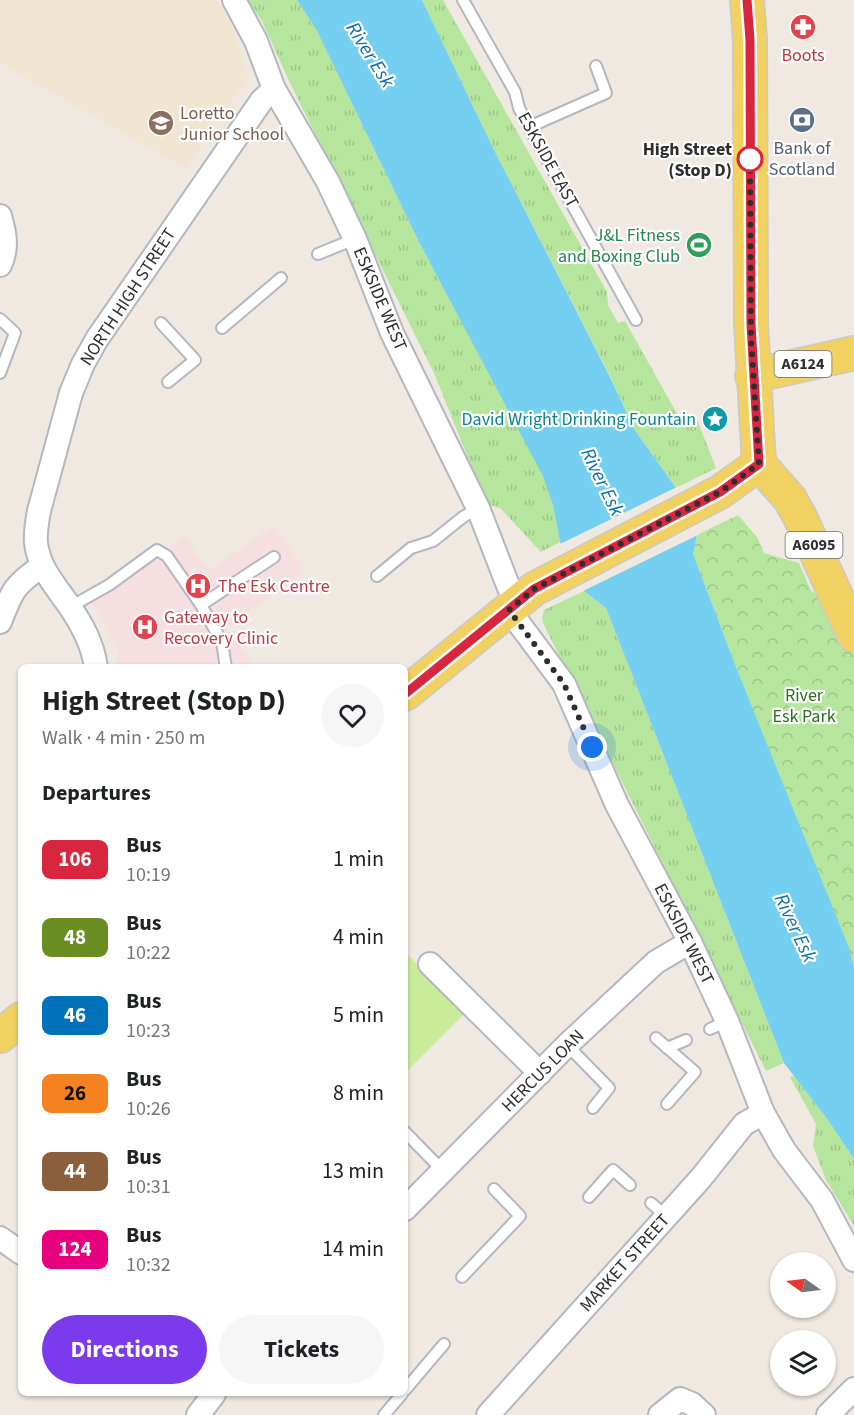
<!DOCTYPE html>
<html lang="en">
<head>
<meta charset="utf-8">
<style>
	:root { --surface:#fff; --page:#f6f6f6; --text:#202124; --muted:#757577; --accent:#7c3aed }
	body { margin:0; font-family:"Source Sans 3",sans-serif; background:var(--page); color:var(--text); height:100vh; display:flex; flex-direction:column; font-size:22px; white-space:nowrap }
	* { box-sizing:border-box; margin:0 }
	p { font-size:20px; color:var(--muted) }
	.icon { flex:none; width:33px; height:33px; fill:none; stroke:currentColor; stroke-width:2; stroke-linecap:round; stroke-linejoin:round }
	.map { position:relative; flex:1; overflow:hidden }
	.side { position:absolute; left:18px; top:664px; width:390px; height:732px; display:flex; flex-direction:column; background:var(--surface); border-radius:9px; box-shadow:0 2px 4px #0004 }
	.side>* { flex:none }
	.badge { padding:0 12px; border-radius:9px; font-size:21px; line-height:39px }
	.needle { width:39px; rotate:284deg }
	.buttons { position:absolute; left:770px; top:1252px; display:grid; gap:12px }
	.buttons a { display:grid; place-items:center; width:66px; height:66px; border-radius:50%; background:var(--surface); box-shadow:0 2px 4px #0004; font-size:30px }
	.you { position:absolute; width:30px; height:30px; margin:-15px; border:4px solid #fff; border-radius:50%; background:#1a73e8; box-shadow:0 0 0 9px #1a73e833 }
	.map>.badge { position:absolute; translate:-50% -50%; box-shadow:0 0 0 3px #fff }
	h2 { padding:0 24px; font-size:22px; line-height:54px }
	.round { display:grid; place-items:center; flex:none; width:63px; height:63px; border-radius:32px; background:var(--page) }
	.summary { display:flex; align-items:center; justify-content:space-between; height:102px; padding:0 24px }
	h1 { font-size:28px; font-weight:700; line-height:45px }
	.primary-button { display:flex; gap:12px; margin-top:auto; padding:12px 24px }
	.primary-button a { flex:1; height:69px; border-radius:36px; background:var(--accent); color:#fff; font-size:24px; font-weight:700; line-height:69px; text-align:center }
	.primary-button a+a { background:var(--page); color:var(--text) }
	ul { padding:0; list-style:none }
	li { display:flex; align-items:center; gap:18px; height:78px; padding:0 24px }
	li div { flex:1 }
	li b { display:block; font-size:22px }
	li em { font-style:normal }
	li .badge { min-width:66px; font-weight:700; text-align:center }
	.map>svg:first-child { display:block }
	.education { fill:#f0e6d1 }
	.medical { fill:#f5dfe0 }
	.grass { fill:url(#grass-tufts) }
	.forest { fill:url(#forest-crowns) }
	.pitch { fill:#c9ec9a }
	.water { fill:#75cff0 }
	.pier { fill:#efe9e1 }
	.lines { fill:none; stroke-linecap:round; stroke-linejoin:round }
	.service-casing { stroke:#b4b7c1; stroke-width:14 }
	.minor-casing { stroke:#b4b7c1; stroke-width:26 }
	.primary-casing { stroke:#c9c9c9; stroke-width:36 }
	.service { stroke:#fff; stroke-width:10 }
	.minor { stroke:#fff; stroke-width:22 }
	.primary { stroke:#f2d163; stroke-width:33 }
	.line-casing { stroke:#fff; stroke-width:14 }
	.line { stroke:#d7263d; stroke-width:9 }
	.walk { stroke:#2e2e2e; stroke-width:6; stroke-dasharray:0 10.8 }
	.stop-dot { fill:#fff; stroke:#d7263d; stroke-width:3 }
	.labels { text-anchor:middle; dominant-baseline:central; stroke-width:4.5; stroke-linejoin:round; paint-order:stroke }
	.shield { fill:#fff; stroke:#6d6d6d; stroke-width:1.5 }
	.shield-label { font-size:16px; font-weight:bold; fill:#2e2e2e }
	.health-label { font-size:18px; fill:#be3a42; stroke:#fff; text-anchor:start }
	.education-label { font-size:18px; fill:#785e54; stroke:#fff; text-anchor:start }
	.service-label { font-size:18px; fill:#4e5e75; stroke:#fff }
	.stop-label { font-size:18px; font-weight:bold; fill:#2e2e2e; stroke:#fff; text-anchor:end }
	.street-label { font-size:18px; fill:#2e2e2e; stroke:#fff }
	.leisure-label { font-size:18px; fill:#27864d; stroke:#fff; text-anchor:end }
	.culture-label { font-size:18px; fill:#0d838f; stroke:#fff; text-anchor:end }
	.park-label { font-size:18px; fill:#2c6e1b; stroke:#fff }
	.water-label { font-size:20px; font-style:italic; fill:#0d6fa3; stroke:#fff }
</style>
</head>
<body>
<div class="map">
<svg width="854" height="1415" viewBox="0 0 854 1415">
	<defs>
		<pattern id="grass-tufts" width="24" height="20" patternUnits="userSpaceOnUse" patternTransform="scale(1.5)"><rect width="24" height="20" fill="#b6e59e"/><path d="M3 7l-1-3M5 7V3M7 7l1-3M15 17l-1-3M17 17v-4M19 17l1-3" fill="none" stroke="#9dc588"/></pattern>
		<pattern id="forest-crowns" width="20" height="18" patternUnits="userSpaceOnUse" patternTransform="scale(1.5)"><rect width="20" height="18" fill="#b6e59e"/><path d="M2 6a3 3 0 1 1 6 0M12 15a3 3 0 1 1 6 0" fill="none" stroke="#9dc588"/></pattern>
	</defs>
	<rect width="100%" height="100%" fill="#efe9e1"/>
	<path class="education" d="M0,0H216L228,15L235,31L248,78L185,168L0,63Z"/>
	<path class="medical" d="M275,525L304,572L226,627L255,667H116L118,648L90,600L185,537L208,571Z"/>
	<g class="grass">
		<path d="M247,0H297L316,29L419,242L544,476L553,505L560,542L541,552L500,508L487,505L434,373L290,83L262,21Z"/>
		<path d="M422,0H443L607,292L608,305L618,323L625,321L680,419L696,417L716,468L676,488L634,429L611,378L493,148Z"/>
		<path d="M584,591L606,608L784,1063L766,1071L543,623L542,617L544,610Z"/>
		<path d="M794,1076L828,1120L854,1159V1226L826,1180L813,1146L816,1124L790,1077Z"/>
	</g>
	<path class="forest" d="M738,515L757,537L764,553L799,563L811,591L825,598L854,594V968L848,948L736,667L693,554L697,535Z"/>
	<path class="pitch" d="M405,952L465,1013L405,1073Z"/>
	<path class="water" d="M297,0H422L493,148L611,379L634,429L676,488L697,535L693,554L736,667L849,948L854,968V1159L828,1120L784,1063L606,608L584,591L560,542L553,505L543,476L419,242L316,29Z"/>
	<path class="pier" d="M679,486L700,534L581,592L558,545Z"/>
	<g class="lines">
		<g class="service-casing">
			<g id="service">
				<path d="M463,0L515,92L519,108L529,127L636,320"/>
				<path d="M529,127L606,93L596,66"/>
				<path d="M318,254L355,239"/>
				<path d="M0,319L15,333L0,373"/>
				<path d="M161,323L195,360L168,382"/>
				<path d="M222,328L281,278"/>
				<path d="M377,576L411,548L433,541L463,517L478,508"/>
				<path d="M201,605L222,642L226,668"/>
				<path d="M70,607L109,585L157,550L167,556L201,605L274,557"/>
				<path d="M710,1029L727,1021"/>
				<path d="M656,1038L695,1072L667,1104"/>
				<path d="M567,1045L609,1088L593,1108"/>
				<path d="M667,1048L686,1040"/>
				<path d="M405,1132L443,1171"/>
				<path d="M589,1197L613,1170L630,1185"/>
				<path d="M651,1203L666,1216"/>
				<path d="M462,1277L520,1216L494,1189"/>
				<path d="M405,1390L444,1344"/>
				<path d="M384,1415L402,1394"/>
			</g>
		</g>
		<g class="minor-casing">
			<g id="minor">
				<path d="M234,0L256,41L274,89L328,182L355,239L392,333L478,508L509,588L519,601"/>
				<path d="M0,216C5,233 8,249 0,265"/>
				<path d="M509,610L564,684L617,805L690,942L727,1021L763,1113L784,1150L822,1200L854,1260"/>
				<path d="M0,622C12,591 14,585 42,566"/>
				<path d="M96,668C93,644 82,624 68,604C55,585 39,568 36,543C35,532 37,522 39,511L71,393L83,364L97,339L262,100L274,89"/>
				<path d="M430,964L540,1073"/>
				<path d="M405,1209L567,1045L656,962L690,942"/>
				<path d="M0,1238L21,1253"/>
				<path d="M198,1415L214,1394"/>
				<path d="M488,1415L701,1178L744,1124L763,1113"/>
				<path d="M660,1415L680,1399L692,1404L704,1415"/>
				<path d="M828,1415L854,1389"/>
			</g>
		</g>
		<g class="primary-casing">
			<g id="primary">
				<path d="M747,0L750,40L751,324L759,464"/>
				<path d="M752,376L854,353"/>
				<path d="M759,464L790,499L800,517L854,635"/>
				<path d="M405,694L534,589L720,492L759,464"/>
				<path d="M0,1036L21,1019"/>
			</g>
		</g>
		<use href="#service" class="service"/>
		<use href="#minor" class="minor"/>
		<use href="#primary" class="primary"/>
	</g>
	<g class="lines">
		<g class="line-casing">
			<path id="line" d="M405,694L534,589L720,492L759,464L751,324L750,40L747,0"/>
		</g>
		<use href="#line" class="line"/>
		<path class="walk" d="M592,747L564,684L509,610L534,589L720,492L759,464L751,338L750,159"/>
	</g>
	<defs>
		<g id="pharmacy-disc" transform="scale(1.35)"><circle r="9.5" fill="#e0444e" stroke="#fff"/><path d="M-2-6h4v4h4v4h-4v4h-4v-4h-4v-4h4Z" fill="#fff"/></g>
		<g id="bank-disc" transform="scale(1.35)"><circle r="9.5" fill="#5c6f8a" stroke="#fff"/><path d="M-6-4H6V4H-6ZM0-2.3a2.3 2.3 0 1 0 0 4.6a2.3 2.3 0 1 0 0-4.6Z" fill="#fff"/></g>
		<g id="school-disc" transform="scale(1.35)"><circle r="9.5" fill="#8d6e63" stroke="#fff"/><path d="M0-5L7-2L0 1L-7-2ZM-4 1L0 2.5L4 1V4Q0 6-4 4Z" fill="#fff"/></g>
		<g id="stadium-disc" transform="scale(1.35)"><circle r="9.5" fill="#2e9e5b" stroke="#fff"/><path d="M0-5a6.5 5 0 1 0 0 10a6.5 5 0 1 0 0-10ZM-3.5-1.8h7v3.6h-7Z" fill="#fff"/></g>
		<g id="sight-disc" transform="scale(1.35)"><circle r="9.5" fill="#0f9aa8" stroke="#fff"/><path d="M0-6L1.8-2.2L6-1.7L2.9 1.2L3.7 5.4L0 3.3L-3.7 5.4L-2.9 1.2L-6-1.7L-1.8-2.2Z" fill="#fff"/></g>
		<g id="hospital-disc" transform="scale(1.35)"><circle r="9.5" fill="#e0444e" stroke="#fff"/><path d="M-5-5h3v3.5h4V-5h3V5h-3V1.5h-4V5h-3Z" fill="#fff"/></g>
	</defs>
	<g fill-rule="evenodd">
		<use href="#pharmacy-disc" x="803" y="27"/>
		<use href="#bank-disc" x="802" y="120"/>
		<use href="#school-disc" x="161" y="123"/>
		<use href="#stadium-disc" x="699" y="245"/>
		<use href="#sight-disc" x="715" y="419"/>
		<use href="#hospital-disc" x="198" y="586"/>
		<use href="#hospital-disc" x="145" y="627"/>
	</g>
	<circle class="stop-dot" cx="750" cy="159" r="12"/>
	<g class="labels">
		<g class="shield">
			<rect x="774.5" y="351" width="57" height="26" rx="4.5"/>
			<rect x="785.5" y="532" width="57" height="26" rx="4.5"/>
		</g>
		<g class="shield-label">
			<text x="803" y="364">A6124</text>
			<text x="814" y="545">A6095</text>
		</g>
		<g class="health-label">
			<text x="803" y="55" text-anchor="middle">Boots</text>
			<text x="218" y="586">The Esk Centre</text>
			<text x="164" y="617">Gateway to<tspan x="164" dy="21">Recovery Clinic</tspan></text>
		</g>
		<g class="education-label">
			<text x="180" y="113">Loretto<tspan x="180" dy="21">Junior School</tspan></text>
		</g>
		<g class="service-label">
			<text x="802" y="148">Bank of<tspan x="802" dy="21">Scotland</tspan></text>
		</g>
		<g class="stop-label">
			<text x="732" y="149">High Street<tspan x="732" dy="21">(Stop D)</tspan></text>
		</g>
		<g class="street-label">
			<text transform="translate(548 160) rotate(61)">ESKSIDE EAST</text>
			<text transform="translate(128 297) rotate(-57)">NORTH HIGH STREET</text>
			<text transform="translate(380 299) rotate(67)">ESKSIDE WEST</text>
			<text transform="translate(684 934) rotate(63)">ESKSIDE WEST</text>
			<text transform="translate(543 1071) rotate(-45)">HERCUS LOAN</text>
			<text transform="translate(625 1263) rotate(-48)">MARKET STREET</text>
		</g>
		<g class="leisure-label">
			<text x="680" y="235">J&amp;L Fitness<tspan x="680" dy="21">and Boxing Club</tspan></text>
		</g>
		<g class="culture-label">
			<text x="696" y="419">David Wright Drinking Fountain</text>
		</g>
		<g class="park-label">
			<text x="804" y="695">River<tspan x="804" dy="21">Esk Park</tspan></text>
		</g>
		<g class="water-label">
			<text transform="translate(370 55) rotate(58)">River Esk</text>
			<text transform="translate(602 482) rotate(64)">River Esk</text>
			<text transform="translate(795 928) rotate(65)">River Esk</text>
		</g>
	</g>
</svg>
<div class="buttons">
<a><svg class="needle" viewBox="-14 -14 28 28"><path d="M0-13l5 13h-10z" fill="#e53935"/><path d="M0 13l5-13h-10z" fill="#757577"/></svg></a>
<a><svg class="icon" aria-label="layers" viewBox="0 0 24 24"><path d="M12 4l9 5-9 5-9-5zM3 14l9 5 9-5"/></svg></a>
</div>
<div class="you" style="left:592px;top:747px"></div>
<section class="side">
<div class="summary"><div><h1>High Street (Stop D)</h1><p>Walk · 4 min · 250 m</p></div><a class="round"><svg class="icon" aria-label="heart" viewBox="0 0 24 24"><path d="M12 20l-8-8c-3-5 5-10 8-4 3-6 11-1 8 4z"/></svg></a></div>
<h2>Departures</h2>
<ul>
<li><span class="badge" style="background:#d7263d;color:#fff">106</span><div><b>Bus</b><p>10:19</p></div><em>1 min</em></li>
<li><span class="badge" style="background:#6b8e23;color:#fff">48</span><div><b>Bus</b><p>10:22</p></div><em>4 min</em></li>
<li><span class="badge" style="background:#0072bc;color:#fff">46</span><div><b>Bus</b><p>10:23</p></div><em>5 min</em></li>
<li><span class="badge" style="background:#f58220;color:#111">26</span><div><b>Bus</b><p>10:26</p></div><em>8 min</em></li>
<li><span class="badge" style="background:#8b5e3c;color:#fff">44</span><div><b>Bus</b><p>10:31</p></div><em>13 min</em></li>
<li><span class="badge" style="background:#e6007e;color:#fff">124</span><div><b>Bus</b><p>10:32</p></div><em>14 min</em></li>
</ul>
<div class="primary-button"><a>Directions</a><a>Tickets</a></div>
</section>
</div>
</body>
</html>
